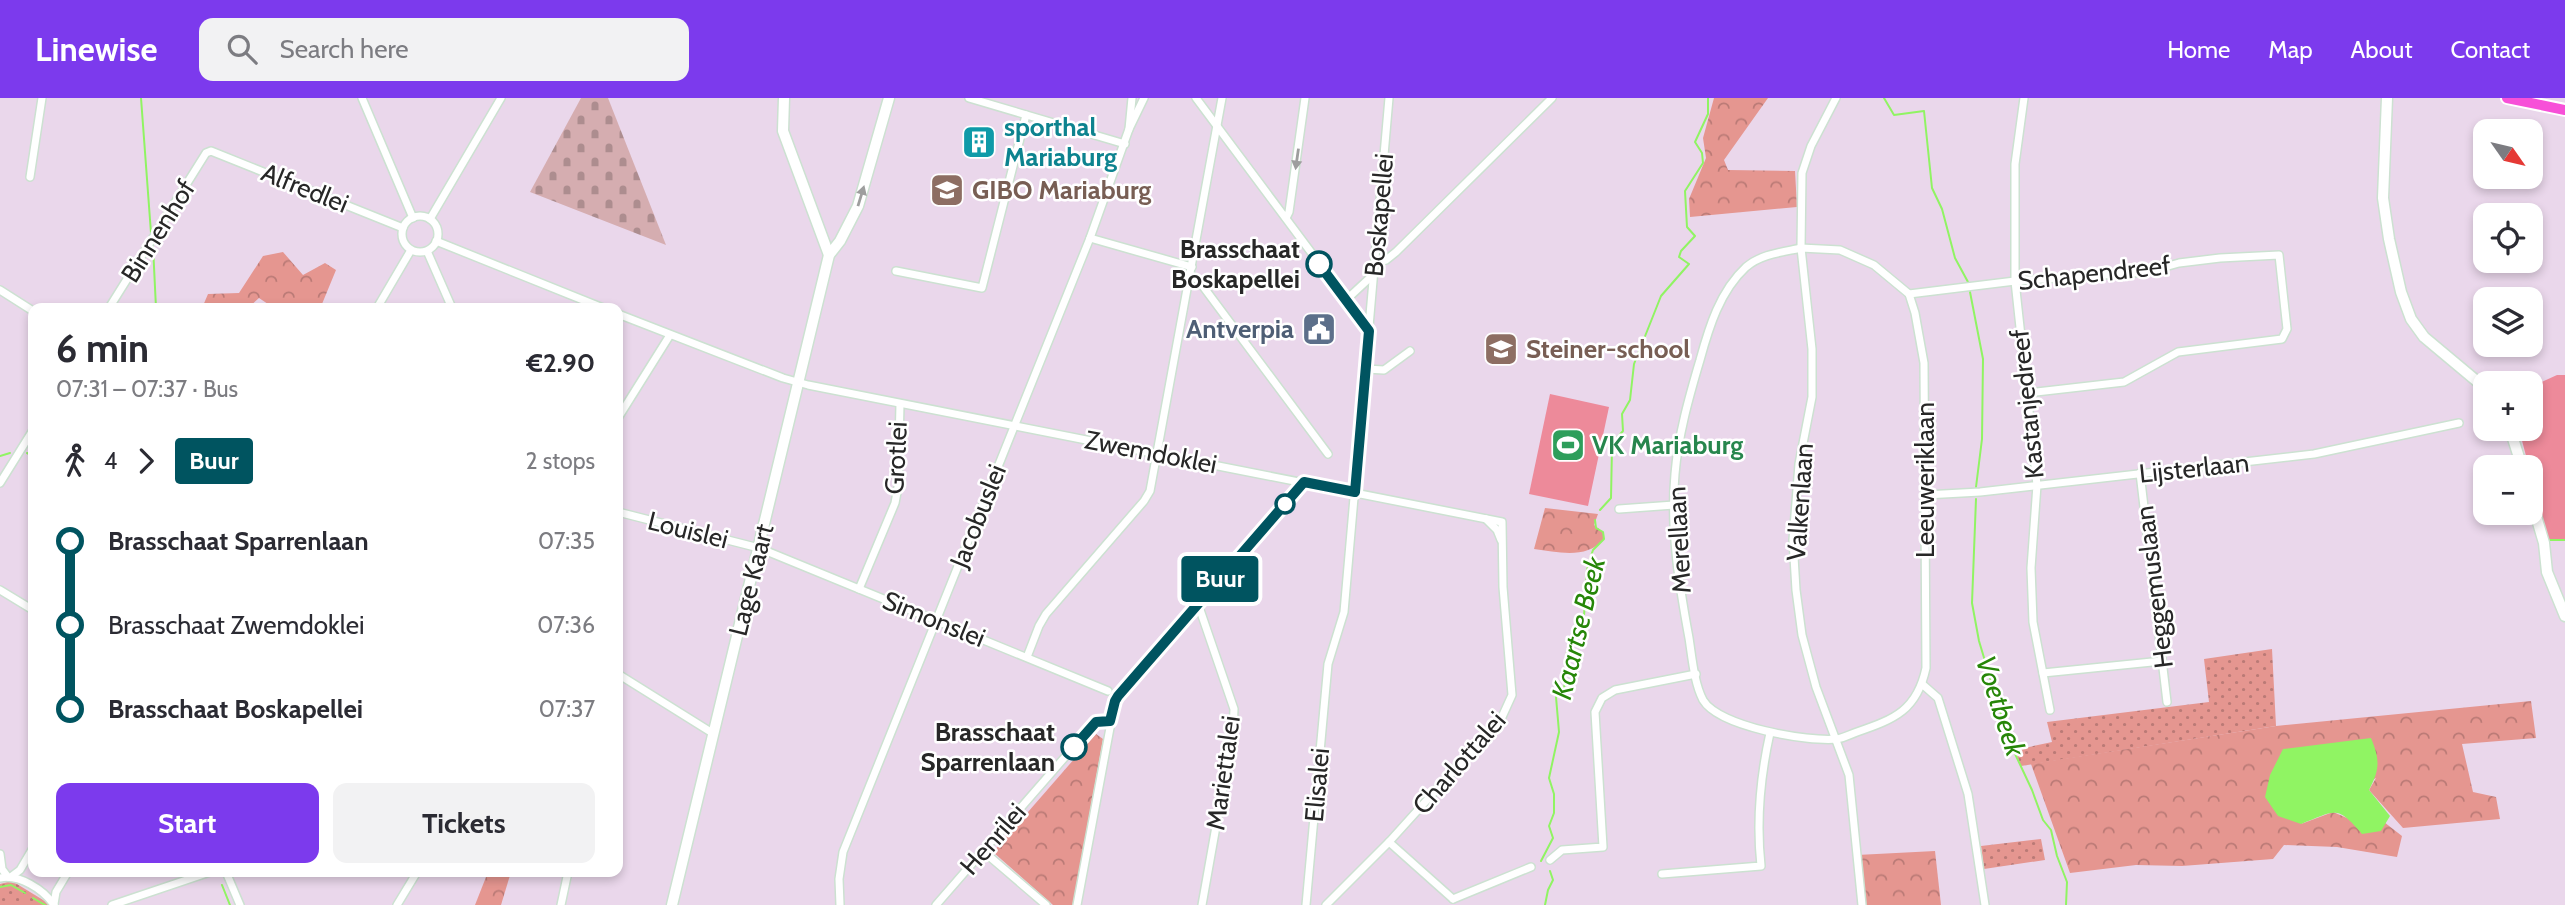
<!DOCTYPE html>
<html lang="en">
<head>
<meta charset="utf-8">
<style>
	:root { --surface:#fff; --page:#f2f2f3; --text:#2b2b33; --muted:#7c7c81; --accent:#7c3aed }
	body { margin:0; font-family:Cabin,sans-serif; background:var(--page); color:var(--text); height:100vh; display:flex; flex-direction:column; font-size:26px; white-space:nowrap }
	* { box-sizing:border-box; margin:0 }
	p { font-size:23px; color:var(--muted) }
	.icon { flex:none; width:38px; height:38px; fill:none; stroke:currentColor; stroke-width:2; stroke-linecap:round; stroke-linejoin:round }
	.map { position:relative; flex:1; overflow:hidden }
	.details { position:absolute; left:28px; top:205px; width:595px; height:574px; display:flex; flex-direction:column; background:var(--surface); border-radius:14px; box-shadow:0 4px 10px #0003 }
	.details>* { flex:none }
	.badge { padding:0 14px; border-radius:5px; font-size:24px; line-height:46px }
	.needle { width:46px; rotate:124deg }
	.tools { position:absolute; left:2473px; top:21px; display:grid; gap:14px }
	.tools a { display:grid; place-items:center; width:70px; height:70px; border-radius:14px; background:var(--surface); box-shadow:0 4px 10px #0003; font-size:35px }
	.map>.badge { position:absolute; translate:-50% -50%; box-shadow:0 0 0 4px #fff }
	.legs { display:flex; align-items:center; gap:10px; height:77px; padding:0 28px; font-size:23px }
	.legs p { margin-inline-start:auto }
	.overview { display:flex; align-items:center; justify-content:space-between; height:119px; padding:0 28px }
	h1 { font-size:38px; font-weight:700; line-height:52px }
	.primary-button { display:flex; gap:14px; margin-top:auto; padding:14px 28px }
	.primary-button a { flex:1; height:80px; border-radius:14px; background:var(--accent); color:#fff; font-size:28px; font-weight:700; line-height:80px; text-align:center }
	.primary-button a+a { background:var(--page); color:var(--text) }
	ul { padding:0 28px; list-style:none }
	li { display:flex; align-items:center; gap:24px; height:84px; font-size:26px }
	li i { display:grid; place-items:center; width:10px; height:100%; margin:0 9px; background:currentColor }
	li i::after { content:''; width:18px; height:18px; margin:-9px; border:5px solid; border-radius:50%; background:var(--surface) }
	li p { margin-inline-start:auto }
	li:first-child i { background:linear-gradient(#0000 50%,currentColor 0) }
	li:last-child i { background:linear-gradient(currentColor 50%,#0000 0) }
	header { display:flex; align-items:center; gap:42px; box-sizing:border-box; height:98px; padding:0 35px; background:var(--accent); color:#fff }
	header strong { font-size:33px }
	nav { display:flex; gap:38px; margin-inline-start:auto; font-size:24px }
	.search { width:490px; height:63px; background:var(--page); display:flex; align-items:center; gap:18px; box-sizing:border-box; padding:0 24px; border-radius:14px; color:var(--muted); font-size:26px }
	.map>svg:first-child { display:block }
	.grass { fill:url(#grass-dots) }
	.forest { fill:url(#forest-crowns) }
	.cemetery { fill:url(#cemetery-stones) }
	.pitch { fill:#ed8a9a }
	.water { fill:#90f463 }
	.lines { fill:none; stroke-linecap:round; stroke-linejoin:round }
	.stream { stroke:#90f463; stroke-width:2 }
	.street-casing { stroke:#cce1d1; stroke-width:10 }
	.secondary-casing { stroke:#cce1d1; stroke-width:13 }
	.primary-casing { stroke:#fff; stroke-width:14 }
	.street { stroke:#fff; stroke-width:7 }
	.secondary { stroke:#fff; stroke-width:10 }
	.primary { stroke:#f750d8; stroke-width:10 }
	.oneway { fill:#9e9e9e }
	.line-1-casing { stroke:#fff; stroke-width:16 }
	.line-1 { stroke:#005460; stroke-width:10 }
	.stop-1-dot { fill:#fff; stroke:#005460; stroke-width:3.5 }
	.labels { text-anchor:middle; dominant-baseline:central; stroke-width:5; stroke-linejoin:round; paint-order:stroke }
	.culture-label { font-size:26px; font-weight:bold; fill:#0d838f; stroke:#fff; text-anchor:start }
	.street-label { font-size:26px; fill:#272727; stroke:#fff }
	.education-label { font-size:26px; font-weight:bold; fill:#785e54; stroke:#fff; text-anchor:start }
	.stop-label { font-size:26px; font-weight:bold; fill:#272727; stroke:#fff; text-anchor:end }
	.service-label { font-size:26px; font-weight:bold; fill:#4e5e75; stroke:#fff; text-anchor:end }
	.leisure-label { font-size:26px; font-weight:bold; fill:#27864d; stroke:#fff; text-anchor:start }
	.water-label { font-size:28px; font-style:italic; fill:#268608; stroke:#fff }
</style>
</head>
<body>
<header>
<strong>Linewise</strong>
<div class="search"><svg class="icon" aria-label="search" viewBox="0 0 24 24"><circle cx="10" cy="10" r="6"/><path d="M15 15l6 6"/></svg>Search here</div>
<nav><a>Home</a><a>Map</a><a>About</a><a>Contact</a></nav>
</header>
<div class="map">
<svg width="2565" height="807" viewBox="0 0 2565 807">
	<defs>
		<pattern id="grass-dots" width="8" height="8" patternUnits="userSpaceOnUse" patternTransform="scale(1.75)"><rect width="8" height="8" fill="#e59690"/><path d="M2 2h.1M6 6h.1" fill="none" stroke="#ba7a76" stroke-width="1.8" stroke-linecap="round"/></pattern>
		<pattern id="forest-crowns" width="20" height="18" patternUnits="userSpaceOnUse" patternTransform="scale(1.75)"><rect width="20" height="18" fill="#e59690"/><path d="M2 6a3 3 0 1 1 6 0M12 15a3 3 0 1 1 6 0" fill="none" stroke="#ba7a76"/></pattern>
		<pattern id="cemetery-stones" width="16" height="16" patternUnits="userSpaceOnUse" patternTransform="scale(1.75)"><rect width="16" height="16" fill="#d5adb0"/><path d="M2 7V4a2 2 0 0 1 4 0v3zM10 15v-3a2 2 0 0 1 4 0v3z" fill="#ad8d8f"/></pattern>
	</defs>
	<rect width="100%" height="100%" fill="#ead7eb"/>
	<g class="grass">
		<path d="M2272,551L2276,628L2021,668L2015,652L2052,644L2047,624L2209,604L2204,561Z"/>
		<path d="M2041,741L2045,762L1984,771L1981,748Z"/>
		<path d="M12,783L48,805L50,807H0V786Z"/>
	</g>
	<g class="forest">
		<path d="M1714,0H1768L1724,62L1728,72L1795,73L1797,109L1690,119L1689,101L1706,60L1703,40Z"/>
		<path d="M283,154L303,177L325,165L336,172L322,206L299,210H274L259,200L248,210H202L208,196L239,195L263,158Z"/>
		<path d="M1545,410L1598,416L1594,427L1603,434L1604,441C1586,462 1558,454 1534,451Z"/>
		<path d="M2531,603L2536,640L2462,646L2473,694L2496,699L2500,721L2403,730L2369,692L2376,680L2301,726L2333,714L2361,726L2384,724L2402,738L2397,759L2337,749L2284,747L2273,761L2182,768L2136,767L2070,775L2031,666L2276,628Z"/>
		<path d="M1096,636L1103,641L1073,807H1053L993,754Z"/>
		<path d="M1935,753L1941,807H1865L1857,757Z"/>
		<path d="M488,774H511L501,807H475Z"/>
	</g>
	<path class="cemetery" d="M581,0H608L666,147L530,94Z"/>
	<g class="pitch">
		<path d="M2557,277H2565V442H2548L2519,331H2530L2531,289Z"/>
		<path d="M1550,296L1609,309L1588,408L1529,396Z"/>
	</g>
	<path class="water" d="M2371,640C2380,662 2380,671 2369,692L2390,718L2381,733L2362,736C2336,706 2336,713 2301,726L2278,718L2265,699L2270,677L2283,651Z"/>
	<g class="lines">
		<g class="stream">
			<path d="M141,0L151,135"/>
			<path d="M1884,0L1894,17L1924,13L1932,90L1942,111L1955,160L1968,184"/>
			<path d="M153,148L156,210"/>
			<path d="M1970,194L1983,261L1982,341L1976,389"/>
			<path d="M27,355L33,358"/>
			<path d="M0,358L10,355"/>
			<path d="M1976,401L1972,505L1979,543L2009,643L2032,692L2043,722L2051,732L2057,758L2067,784L2066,807"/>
			<path d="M1600,412L1611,400L1612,349L1615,342L1623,333L1622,316L1630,302L1634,266L1661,198L1689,166L1679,159L1681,153L1695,138L1687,129L1685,93L1703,65L1702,55L1695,44L1708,16V0"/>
			<path d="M2548,442H2565"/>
			<path d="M1541,763L1553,740L1549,728L1554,715V696L1549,680L1559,634L1556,599L1564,592L1567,553L1584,518L1587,472L1591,458L1593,452L1604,441L1603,434L1596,430L1595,422"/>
			<path d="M222,787L230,807"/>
			<path d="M0,789L11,787L25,795"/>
			<path d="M33,800L45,807"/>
			<path d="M1545,807L1548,792L1553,782L1550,773"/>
		</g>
		<g class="street-casing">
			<g id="street">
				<path d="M362,0L413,120"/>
				<path d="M969,0L1125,46"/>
				<path d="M1196,0L1369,232"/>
				<path d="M1836,0L1811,48L1802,75L1801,150L1812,251V299L1799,366L1793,442L1796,492L1802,537L1816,589L1849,677L1862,807"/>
				<path d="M2024,0L2015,66V183L2037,387L2031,470L2033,524L2050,612"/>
				<path d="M1129,31L1132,0"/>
				<path d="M30,79L42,0"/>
				<circle cx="420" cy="136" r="18"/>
				<path d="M1286,120L1289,114L1305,0"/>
				<path d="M430,121L501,0"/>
				<path d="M1090,140L1192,169"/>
				<path d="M436,143L603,210"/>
				<path d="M1801,150L1840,152L1874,167L1909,196L1915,215L1924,265L1926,570C1917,612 1895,621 1857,634C1851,636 1844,640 1837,641C1808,644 1719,629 1703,602C1694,585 1692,559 1689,540C1679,486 1670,431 1675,376C1678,338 1689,299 1700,262C1709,229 1720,193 1746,169C1761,156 1783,154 1801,150Z"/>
				<path d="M427,153L452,210"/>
				<path d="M1375,165L1386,162L1396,154L1552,0"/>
				<path d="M896,173L982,190L1026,17"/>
				<path d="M1191,177L1199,183L1328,356"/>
				<path d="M0,192L33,213"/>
				<path d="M1909,196L2015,183L2147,174L2179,165L2220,160L2279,157L2287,231L2282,241L2178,254L2124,284L2027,295"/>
				<path d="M1346,202L1374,176"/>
				<path d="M109,210L206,55L211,53L403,130"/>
				<path d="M377,210L411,152"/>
				<path d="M618,216L783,280L808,287L1502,424L1503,489L1512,597L1502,619L1389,744L1326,807"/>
				<path d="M1366,271L1384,272L1410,253"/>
				<path d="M618,320L670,237"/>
				<path d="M2140,375L2167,604"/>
				<path d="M0,385L33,332"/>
				<path d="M1925,397L1980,394L2314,356L2459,325"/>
				<path d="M1619,411L1674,407"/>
				<path d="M618,414L759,450L1108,593"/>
				<path d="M1486,421L1497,432L1501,442"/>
				<path d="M859,491L895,405L898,389L900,306"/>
				<path d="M0,492L33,512"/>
				<path d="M1198,506L1234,611L1233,633L1202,807"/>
				<path d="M1027,559L1039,528L1046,516L1144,403L1150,393L1222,0"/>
				<path d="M2043,575L2162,563"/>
				<path d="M618,576L714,636"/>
				<path d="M1922,586L1938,600L1968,696L1985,807"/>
				<path d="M1389,744L1453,801"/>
				<path d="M983,753L1046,807"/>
				<path d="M0,756L2,771L8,779"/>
				<path d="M1550,762L1562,752L1603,749L1595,614L1602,600L1615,592L1696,576"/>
				<path d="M226,774L240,807"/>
				<path d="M1662,776L1761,768C1756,722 1760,680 1770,635"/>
				<path d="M12,778L20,772L33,750"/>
				<path d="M0,780C19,776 43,791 54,807"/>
				<path d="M1453,801L1531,769"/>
				<path d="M54,806L56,794L68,774"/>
				<path d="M112,807L210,774"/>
				<path d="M397,807L417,774"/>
				<path d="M561,807L568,774"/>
				<path d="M840,807L839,781L843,754L1090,140L1129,31L1144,0"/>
				<path d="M936,807L1092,628L1099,623H1110"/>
				<path d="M1077,807L1115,603L1304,384"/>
				<path d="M1306,807L1328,566L1344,514L1389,0"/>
			</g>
		</g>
		<g class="secondary-casing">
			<g id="secondary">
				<path d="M784,0L783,33L829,157"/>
				<path d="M2387,0L2383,100L2389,141L2401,194L2411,221L2424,239L2485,290"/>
				<path d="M2510,331L2522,369"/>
				<path d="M2530,398L2544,445L2547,474L2565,518"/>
				<path d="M672,807L829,157L840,143L858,108L889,0"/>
			</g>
		</g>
		<g class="primary-casing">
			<path id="primary" d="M2507,0L2565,12"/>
		</g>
		<use href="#street" class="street"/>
		<use href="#secondary" class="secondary"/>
		<use href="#primary" class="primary"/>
	</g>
	<defs><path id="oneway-solid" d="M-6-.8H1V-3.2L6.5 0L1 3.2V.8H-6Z" transform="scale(1.75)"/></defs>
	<g class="oneway">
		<use href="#oneway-solid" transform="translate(1297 61) rotate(98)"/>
		<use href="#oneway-solid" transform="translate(861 98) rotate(-73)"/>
	</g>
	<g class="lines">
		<g class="line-1-casing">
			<path id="line-1" d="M1074,649L1096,624L1110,623L1115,603L1118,598L1304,384L1355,394L1369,233L1319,166"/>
		</g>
		<use href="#line-1" class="line-1"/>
	</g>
	<defs>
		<g id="building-square" transform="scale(1.75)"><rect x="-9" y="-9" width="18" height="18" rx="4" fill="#0f9aa8" stroke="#fff"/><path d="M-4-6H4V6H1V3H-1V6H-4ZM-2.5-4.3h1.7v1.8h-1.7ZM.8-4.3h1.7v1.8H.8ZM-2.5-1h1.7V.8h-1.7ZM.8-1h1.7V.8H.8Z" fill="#fff"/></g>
		<g id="school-square" transform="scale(1.75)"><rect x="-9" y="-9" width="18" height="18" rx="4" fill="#8d6e63" stroke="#fff"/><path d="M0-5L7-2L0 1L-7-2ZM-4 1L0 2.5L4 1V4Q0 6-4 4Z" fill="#fff"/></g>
		<g id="civic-square" transform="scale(1.75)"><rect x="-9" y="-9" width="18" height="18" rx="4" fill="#5c6f8a" stroke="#fff"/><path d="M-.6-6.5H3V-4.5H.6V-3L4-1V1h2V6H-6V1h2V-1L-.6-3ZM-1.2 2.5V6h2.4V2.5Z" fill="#fff"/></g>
		<g id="stadium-square" transform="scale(1.75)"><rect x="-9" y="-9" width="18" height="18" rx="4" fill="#2e9e5b" stroke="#fff"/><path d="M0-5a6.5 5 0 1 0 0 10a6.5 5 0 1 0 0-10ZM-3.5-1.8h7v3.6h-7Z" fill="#fff"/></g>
	</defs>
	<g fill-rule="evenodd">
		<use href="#building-square" x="979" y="44"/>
		<use href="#school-square" x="947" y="92"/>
		<use href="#civic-square" x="1319" y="231"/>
		<use href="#school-square" x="1501" y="251"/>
		<use href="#stadium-square" x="1568" y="347"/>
	</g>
	<g class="stop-1-dot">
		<circle cx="1319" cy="166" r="12"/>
		<circle cx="1285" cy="406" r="9"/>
		<circle cx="1074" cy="649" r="12"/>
	</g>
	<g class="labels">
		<g class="culture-label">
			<text x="1004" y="29">sporthal<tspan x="1004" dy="30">Mariaburg</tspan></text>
		</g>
		<g class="street-label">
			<text transform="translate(305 90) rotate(22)">Alfredlei</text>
			<text transform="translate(1379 117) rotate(-85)">Boskapellei</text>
			<text transform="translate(158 133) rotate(-58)">Binnenhof</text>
			<text transform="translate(2094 175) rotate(-6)">Schapendreef</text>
			<text transform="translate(2027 306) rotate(-96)">Kastanjedreef</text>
			<text transform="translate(1151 354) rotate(11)">Zwemdoklei</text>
			<text transform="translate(896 360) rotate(-87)">Grotlei</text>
			<text transform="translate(2194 370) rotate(-6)">Lijsterlaan</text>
			<text transform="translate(1925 382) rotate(-90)">Leeuweriklaan</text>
			<text transform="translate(1800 404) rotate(-86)">Valkenlaan</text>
			<text transform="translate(978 418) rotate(-68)">Jacobuslei</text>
			<text transform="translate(688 432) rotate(14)">Louislei</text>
			<text transform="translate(1679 442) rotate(-93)">Merellaan</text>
			<text transform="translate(751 482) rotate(-76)">Lage Kaart</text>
			<text transform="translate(2154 489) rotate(-97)">Heggemuslaan</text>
			<text transform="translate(934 521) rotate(22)">Simonslei</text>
			<text transform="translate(1459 665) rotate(-49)">Charlottalei</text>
			<text transform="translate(1223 675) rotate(-82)">Mariettalei</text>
			<text transform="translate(1317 687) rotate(-85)">Elisalei</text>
			<text transform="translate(993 741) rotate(-49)">Henrilei</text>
		</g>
		<g class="education-label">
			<text x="972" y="92">GIBO Mariaburg</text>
			<text x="1526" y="251">Steiner-school</text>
		</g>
		<g class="stop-label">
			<text x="1300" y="151">Brasschaat<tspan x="1300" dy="30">Boskapellei</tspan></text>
			<text x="1055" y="634">Brasschaat<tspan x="1055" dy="30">Sparrenlaan</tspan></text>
		</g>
		<g class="service-label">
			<text x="1294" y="231">Antverpia</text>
		</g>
		<g class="leisure-label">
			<text x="1592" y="347">VK Mariaburg</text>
		</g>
		<g class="water-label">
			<text transform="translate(1578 530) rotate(-76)">Kaartse Beek</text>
			<text transform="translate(2001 608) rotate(72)">Voetbeek</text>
		</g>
	</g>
</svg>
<div class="tools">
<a><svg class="needle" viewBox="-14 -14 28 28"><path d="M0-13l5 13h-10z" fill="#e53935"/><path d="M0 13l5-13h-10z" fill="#7c7c81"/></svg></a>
<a><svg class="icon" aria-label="locate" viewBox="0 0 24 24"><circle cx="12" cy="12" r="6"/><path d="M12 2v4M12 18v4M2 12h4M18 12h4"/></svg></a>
<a><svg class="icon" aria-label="layers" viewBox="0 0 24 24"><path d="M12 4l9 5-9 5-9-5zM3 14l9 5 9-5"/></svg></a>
<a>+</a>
<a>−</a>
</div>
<b class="badge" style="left:1220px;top:481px;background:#005460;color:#fff">Buur</b>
<section class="details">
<div class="overview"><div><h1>6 min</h1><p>07:31 – 07:37 · Bus</p></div><b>€2.90</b></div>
<div class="legs"><svg class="icon" aria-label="walk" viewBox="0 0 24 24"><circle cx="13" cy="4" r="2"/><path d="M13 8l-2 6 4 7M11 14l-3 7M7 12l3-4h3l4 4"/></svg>4<svg class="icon" aria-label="forward" viewBox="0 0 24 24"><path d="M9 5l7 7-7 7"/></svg><b class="badge" style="background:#005460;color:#fff">Buur</b><p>2 stops</p></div>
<ul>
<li><i style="color:#005460"></i><b>Brasschaat Sparrenlaan</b><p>07:35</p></li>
<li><i style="color:#005460"></i><span>Brasschaat Zwemdoklei</span><p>07:36</p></li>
<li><i style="color:#005460"></i><b>Brasschaat Boskapellei</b><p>07:37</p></li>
</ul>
<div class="primary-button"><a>Start</a><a>Tickets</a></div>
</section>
</div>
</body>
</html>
